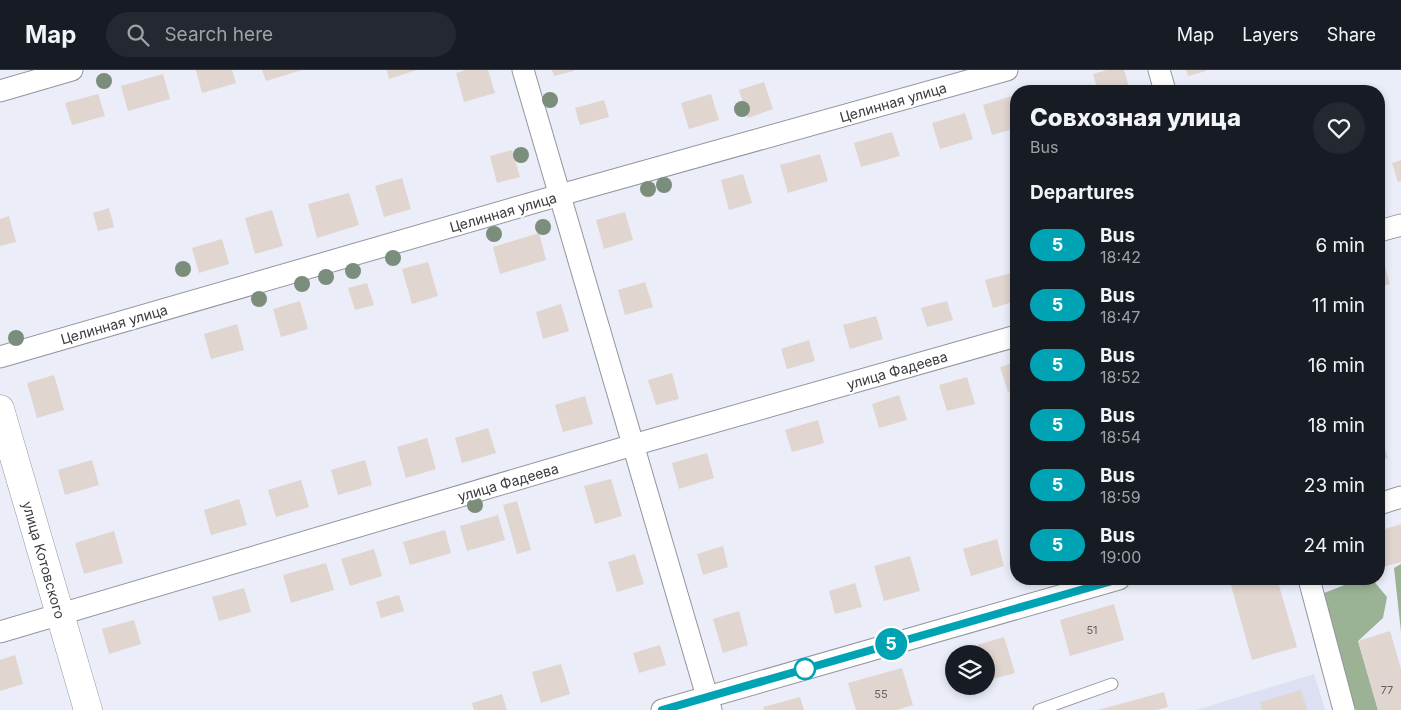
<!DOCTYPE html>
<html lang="en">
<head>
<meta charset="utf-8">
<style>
	:root { --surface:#171b24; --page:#242831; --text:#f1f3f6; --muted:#9ea1a6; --line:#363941 }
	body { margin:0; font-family:Inter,sans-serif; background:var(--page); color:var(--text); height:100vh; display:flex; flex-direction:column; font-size:19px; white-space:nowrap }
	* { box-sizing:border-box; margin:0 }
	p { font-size:16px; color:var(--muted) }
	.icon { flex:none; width:28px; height:28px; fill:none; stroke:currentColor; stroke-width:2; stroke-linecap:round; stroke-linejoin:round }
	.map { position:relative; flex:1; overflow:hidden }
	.drawer { position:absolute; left:1010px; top:15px; width:375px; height:500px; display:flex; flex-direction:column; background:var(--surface); border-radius:20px; box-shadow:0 2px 8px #0003 }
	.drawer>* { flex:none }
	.badge { padding:0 10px; border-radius:16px; font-size:18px; line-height:32px }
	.controls { position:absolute; left:945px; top:575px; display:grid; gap:10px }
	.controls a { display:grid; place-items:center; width:50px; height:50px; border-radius:50%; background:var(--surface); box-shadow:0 2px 8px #0003; font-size:25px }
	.map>.badge { position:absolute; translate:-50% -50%; box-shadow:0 0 0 2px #fff }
	h2 { padding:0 20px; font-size:19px; line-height:45px }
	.round { display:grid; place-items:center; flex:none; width:52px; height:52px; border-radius:26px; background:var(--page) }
	.headline { display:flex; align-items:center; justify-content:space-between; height:85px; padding:0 20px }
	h1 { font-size:24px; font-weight:800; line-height:38px }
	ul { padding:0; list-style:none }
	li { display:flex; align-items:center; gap:15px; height:60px; padding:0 20px }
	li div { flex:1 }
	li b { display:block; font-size:19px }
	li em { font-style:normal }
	li .badge { min-width:55px; font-weight:700; text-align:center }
	header { display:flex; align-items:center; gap:30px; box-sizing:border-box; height:70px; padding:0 25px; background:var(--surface); border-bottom:1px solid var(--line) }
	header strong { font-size:24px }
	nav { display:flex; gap:28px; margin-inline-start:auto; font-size:18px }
	.search { width:350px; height:45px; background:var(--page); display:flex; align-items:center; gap:12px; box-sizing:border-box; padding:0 18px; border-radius:28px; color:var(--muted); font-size:19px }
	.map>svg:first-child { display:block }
	.built { fill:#dce0f2 }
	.forest { fill:#9bb295 }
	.building { fill:#e0d5cf }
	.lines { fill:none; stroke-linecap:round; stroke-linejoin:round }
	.service-casing { stroke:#93959f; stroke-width:13 }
	.minor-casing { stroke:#93959f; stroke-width:23 }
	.tertiary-casing { stroke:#93959f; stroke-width:29 }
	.service { stroke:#fff; stroke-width:11 }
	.minor { stroke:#fff; stroke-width:21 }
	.tertiary { stroke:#fff; stroke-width:28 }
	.tree { fill:#7b8d7b }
	.line-casing { stroke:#fff; stroke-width:11 }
	.line { stroke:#00a3b4; stroke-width:8 }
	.stop-dot { fill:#fff; stroke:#00a3b4; stroke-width:2.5 }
	.labels { text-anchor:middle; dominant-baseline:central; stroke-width:4.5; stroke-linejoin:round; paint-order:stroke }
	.number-label { font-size:11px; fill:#646264 }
	.street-label { font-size:14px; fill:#3b3c40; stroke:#fff }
</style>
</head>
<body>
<header>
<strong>Map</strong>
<div class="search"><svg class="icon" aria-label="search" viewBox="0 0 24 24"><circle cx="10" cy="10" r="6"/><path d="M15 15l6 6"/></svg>Search here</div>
<nav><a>Map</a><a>Layers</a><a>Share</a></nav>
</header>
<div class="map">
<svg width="1401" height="640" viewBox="0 0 1401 640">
	<rect width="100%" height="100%" fill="#ebedf8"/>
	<path class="built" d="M1314,604L1325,640H1196Z"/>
	<g class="forest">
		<path d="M1401,494V562L1394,498Z"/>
		<path d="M1360,509H1372L1387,527L1383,548L1358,571L1378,640H1356L1339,610L1322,560L1324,523Z"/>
	</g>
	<g class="building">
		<path d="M196,0H232L236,13L202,23Z"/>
		<path d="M262,0H302L266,11Z"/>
		<path d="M387,0H417L389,9Z"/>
		<path d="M466,0H488L495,23L464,32L456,3Z"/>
		<path d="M552,0H574V1L554,6Z"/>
		<path d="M1107,0H1124L1130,21H1098L1093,4Z"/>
		<path d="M1186,0H1206V1L1188,6Z"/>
		<path d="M163,4L170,29L128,41L121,16Z"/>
		<path d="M764,12L773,39L748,48L739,20Z"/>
		<path d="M98,24L105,46L72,55L65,33Z"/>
		<path d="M711,24L719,50L689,59L681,33Z"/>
		<path d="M1012,26L1016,43V58L992,65L983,35Z"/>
		<path d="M604,30L609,47L580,55L575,38Z"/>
		<path d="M965,43L973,69L940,79L932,53Z"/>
		<path d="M892,62L900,86L861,97L854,73Z"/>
		<path d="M512,80L520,107L497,113L490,86Z"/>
		<path d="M820,84L828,111L788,123L780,95Z"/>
		<path d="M1401,90V111L1398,112L1392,93Z"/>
		<path d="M743,104L752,133L729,140L721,110Z"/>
		<path d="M402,108L411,139L384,147L375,116Z"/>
		<path d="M349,123L359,155L317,168L308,134Z"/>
		<path d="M109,138L114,157L98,161L93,143Z"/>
		<path d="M272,140L283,176L255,184L245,148Z"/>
		<path d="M625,142L633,170L604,179L596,150Z"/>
		<path d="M9,146L16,172L0,176V149Z"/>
		<path d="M539,163L546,190L500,204L493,177Z"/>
		<path d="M222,169L229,194L199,203L192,178Z"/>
		<path d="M1379,187H1382L1390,214L1379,217Z"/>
		<path d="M428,192L438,226L412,234L402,199Z"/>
		<path d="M1015,202L1016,231L993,238L985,210Z"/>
		<path d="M645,212L653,237L625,245L618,220Z"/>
		<path d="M367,213L374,235L355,240L348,218Z"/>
		<path d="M300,231L308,259L281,267L273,239Z"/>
		<path d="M947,231L953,250L927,257L921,238Z"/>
		<path d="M561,234L569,261L543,269L536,242Z"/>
		<path d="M876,246L883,269L850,279L843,255Z"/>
		<path d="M237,254L244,280L211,289L204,264Z"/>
		<path d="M809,270L815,291L787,299L781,279Z"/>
		<path d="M1016,292V319L1008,322L1000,297Z"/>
		<path d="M672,303L679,329L656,335L648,310Z"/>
		<path d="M54,305L64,340L37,348L27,313Z"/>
		<path d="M967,307L975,334L947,341L939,315Z"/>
		<path d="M899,325L907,350L879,358L872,334Z"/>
		<path d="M585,326L593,354L563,362L555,335Z"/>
		<path d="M818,350L824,373L792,382L785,360Z"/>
		<path d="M488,358L496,383L462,393L455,368Z"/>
		<path d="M1379,364H1381L1388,388L1379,391Z"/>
		<path d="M427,368L436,399L406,408L397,377Z"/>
		<path d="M707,383L714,408L679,419L672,393Z"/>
		<path d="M92,390L99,415L65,425L58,400Z"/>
		<path d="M365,390L372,415L338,425L331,400Z"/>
		<path d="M611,409L622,446L595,454L584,416Z"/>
		<path d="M301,410L309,437L276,447L268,420Z"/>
		<path d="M239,429L247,455L211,465L204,440Z"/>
		<path d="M517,431L531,480L517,484L503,435Z"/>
		<path d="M498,445L505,470L467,481L460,456Z"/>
		<path d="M1401,454V492L1379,498V461Z"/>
		<path d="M445,460L451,483L410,495L403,472Z"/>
		<path d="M114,461L123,493L84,504L75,473Z"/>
		<path d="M997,469L1004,496L971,506L963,479Z"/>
		<path d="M723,476L728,497L703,505L697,484Z"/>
		<path d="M374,479L382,506L350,516L341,489Z"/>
		<path d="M635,484L644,514L617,522L608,492Z"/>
		<path d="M910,486L920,521L884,531L874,496Z"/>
		<path d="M326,493L334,520L291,533L283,505Z"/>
		<path d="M1243,509H1277L1297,577L1252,590L1230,512Z"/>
		<path d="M855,513L862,537L835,544L829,521Z"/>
		<path d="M244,518L251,542L219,551L212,527Z"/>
		<path d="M399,525L404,541L381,548L376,532Z"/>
		<path d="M1114,534L1124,570L1070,586L1060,550Z"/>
		<path d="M739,541L748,575L723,583L713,549Z"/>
		<path d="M134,550L141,574L109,584L102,559Z"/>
		<path d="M1390,561L1401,599V640H1378L1358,571Z"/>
		<path d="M1004,567L1015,603L986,611V584H954L953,594L950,583Z"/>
		<path d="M660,575L666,595L639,603L633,583Z"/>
		<path d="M15,585L23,614L0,621V590Z"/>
		<path d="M561,594L570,624L541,633L532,602Z"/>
		<path d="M902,598L913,635L897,640H856L848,613Z"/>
		<path d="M1301,620L1307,640H1262L1260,632Z"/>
		<path d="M1164,622L1168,637L1157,640H1098Z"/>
		<path d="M502,624L507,640H474L472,633Z"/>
		<path d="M800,627L804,640H764L763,637Z"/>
	</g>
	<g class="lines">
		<g class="service-casing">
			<path id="service" d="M1039,640L1112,614"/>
		</g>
		<g class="minor-casing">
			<g id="minor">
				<path d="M523,0L711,640"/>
				<path d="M1159,0L1165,21"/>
				<path d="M0,21L72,0"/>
				<path d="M1379,161L1401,155"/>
				<path d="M0,287L560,125L1007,0"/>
				<path d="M1379,434L1401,427"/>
				<path d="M1309,509L1344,640"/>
				<path d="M0,562L633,375L1016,266"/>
				<path d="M662,640L1119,509"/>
			</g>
		</g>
		<g class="tertiary-casing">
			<path id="tertiary" d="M0,339L88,640"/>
		</g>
		<use href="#service" class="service"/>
		<use href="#minor" class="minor"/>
		<use href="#tertiary" class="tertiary"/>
	</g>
	<g class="tree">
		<circle cx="104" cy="11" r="8"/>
		<circle cx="550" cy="30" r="8"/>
		<circle cx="742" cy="39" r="8"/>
		<circle cx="521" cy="85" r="8"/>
		<circle cx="664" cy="115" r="8"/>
		<circle cx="648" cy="119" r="8"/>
		<circle cx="543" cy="157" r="8"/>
		<circle cx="494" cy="164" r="8"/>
		<circle cx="393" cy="188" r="8"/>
		<circle cx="183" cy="199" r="8"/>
		<circle cx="353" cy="201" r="8"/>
		<circle cx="326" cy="207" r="8"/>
		<circle cx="302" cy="214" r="8"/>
		<circle cx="259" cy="229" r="8"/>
		<circle cx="16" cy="268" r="8"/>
		<circle cx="475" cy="435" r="8"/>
	</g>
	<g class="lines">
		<g class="line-casing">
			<path id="line" d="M662,640L1119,509"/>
		</g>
		<use href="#line" class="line"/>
	</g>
	<circle class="stop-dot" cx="805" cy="599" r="10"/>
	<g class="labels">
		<g class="number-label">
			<text x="1092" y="560">51</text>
			<text x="1387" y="620">77</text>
			<text x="881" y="624">55</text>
		</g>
		<g class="street-label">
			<text transform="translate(893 32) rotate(-16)">Целинная улица</text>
			<text transform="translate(503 142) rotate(-16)">Целинная улица</text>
			<text transform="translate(114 254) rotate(-16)">Целинная улица</text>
			<text transform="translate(897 300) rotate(-16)">улица Фадеева</text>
			<text transform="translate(508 412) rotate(-16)">улица Фадеева</text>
			<text transform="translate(44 490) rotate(74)">улица Котовского</text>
		</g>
	</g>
</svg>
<div class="controls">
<a><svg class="icon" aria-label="layers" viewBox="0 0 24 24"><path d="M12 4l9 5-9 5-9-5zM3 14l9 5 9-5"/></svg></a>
</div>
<b class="badge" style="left:891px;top:574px;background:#00a3b4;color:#fff">5</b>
<section class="drawer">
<div class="headline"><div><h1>Совхозная улица</h1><p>Bus</p></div><a class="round"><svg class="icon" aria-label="heart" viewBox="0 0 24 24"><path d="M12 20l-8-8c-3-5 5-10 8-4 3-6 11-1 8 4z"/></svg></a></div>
<h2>Departures</h2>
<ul>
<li><span class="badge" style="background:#00a3b4;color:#fff">5</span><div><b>Bus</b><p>18:42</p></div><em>6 min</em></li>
<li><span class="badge" style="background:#00a3b4;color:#fff">5</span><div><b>Bus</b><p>18:47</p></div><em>11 min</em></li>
<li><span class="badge" style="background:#00a3b4;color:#fff">5</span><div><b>Bus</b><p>18:52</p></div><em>16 min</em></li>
<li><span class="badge" style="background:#00a3b4;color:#fff">5</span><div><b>Bus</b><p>18:54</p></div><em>18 min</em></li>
<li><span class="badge" style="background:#00a3b4;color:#fff">5</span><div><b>Bus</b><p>18:59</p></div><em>23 min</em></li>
<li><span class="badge" style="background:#00a3b4;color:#fff">5</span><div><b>Bus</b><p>19:00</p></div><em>24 min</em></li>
</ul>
</section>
</div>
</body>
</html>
